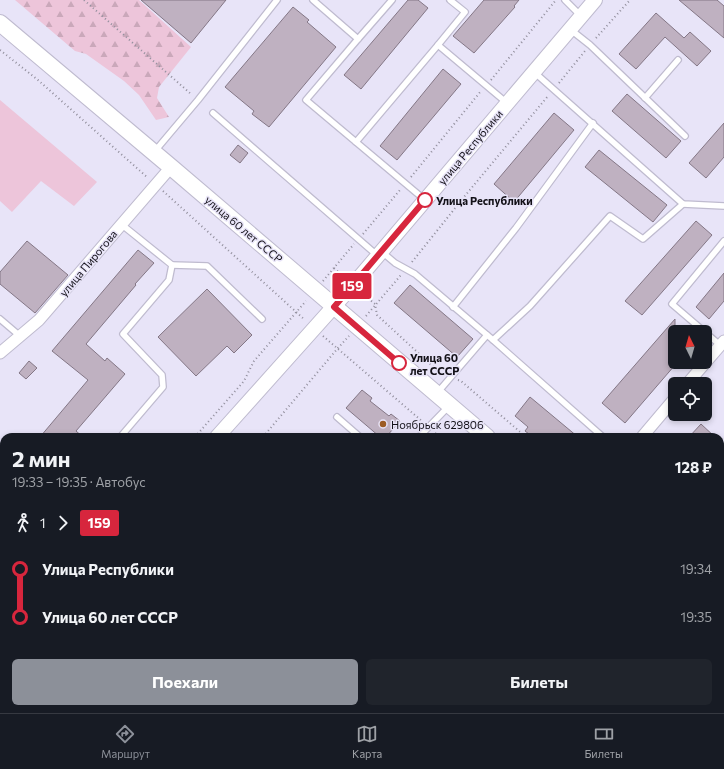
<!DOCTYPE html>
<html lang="ru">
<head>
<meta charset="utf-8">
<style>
	:root { --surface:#171b24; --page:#20242c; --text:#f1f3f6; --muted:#9ea1a6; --line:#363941; --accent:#8c9099 }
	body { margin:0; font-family:Commissioner,sans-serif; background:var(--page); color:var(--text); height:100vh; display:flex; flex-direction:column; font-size:15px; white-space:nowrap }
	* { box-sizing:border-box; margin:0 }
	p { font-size:13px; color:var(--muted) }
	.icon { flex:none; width:22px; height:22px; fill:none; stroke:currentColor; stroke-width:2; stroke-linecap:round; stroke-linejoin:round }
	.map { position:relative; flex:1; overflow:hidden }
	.sheet { position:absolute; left:0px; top:433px; width:724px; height:280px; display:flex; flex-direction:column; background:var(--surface); border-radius:12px 12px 0 0; box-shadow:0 2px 6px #0003 }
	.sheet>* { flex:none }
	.badge { padding:0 8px; border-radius:3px; font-size:14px; line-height:26px }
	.needle { width:26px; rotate:355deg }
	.fabs { position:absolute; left:668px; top:325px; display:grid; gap:8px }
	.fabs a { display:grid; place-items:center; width:44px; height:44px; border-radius:6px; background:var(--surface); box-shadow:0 2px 6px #0003; font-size:20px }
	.map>.badge { position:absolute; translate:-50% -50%; box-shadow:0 0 0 2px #fff }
	.legs { display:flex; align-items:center; gap:6px; height:44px; padding:0 12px; font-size:13px }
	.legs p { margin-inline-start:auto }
	.summary { display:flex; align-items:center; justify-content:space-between; height:68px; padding:0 12px }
	h1 { font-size:22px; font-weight:700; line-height:30px }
	.button { display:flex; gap:8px; margin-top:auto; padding:8px 12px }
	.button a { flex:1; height:46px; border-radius:6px; background:var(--accent); color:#fff; font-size:16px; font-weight:700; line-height:46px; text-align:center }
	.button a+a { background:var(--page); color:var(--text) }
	ul { padding:0 12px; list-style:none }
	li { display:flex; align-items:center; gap:14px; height:48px; font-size:15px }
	li i { display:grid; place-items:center; width:6px; height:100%; margin:0 5px; background:currentColor }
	li i::after { content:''; width:10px; height:10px; margin:-5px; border:3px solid; border-radius:50%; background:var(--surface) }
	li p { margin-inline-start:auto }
	li:first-child i { background:linear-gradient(#0000 50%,currentColor 0) }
	li:last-child i { background:linear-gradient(currentColor 50%,#0000 0) }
	.tabs { display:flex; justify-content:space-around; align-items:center; height:56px; border-top:1px solid var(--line); background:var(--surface); font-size:11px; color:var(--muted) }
	.tabs a { display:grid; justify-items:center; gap:2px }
	.tabs .selected { color:var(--accent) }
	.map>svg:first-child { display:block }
	.forest { fill:url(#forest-firs) }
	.park { fill:#edc5da }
	.building { fill:#bfb1c1; stroke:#847786 }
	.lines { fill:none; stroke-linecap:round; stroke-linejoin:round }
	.service-casing { stroke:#bfbbcf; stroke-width:8 }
	.minor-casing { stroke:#bfbbcf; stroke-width:13 }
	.tertiary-casing { stroke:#bfbbcf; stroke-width:16 }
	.secondary-casing { stroke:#bfbbcf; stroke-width:18 }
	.path { stroke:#918e9c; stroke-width:2; stroke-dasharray:1 3; stroke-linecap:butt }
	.service { stroke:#fff; stroke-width:5.5 }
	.minor { stroke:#fff; stroke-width:11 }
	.tertiary { stroke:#fff; stroke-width:14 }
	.secondary { stroke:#fff; stroke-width:16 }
	.line-1-casing { stroke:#fff; stroke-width:9 }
	.line-1 { stroke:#d7263d; stroke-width:6 }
	.stop-1-dot { fill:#fff; stroke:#d7263d; stroke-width:2 }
	.poi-dot { fill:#9c5c24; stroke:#e8e4f8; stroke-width:1.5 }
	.labels { text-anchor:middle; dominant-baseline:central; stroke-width:3; stroke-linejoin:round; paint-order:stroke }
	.street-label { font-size:11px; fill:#131118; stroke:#e8e4f8 }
	.stop-label { font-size:11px; font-weight:bold; fill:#131118; stroke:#e8e4f8; text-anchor:start }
	.poi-label { font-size:11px; fill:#131118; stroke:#e8e4f8; text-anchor:start }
</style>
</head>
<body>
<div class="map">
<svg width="724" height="713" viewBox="0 0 724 713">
	<defs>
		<pattern id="forest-firs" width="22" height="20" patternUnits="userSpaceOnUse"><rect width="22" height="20" fill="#edc5da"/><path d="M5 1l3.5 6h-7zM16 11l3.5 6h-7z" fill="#caa8ba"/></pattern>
	</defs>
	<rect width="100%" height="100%" fill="#e8e4f8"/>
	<g class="forest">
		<path d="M15,0H139L191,47L159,87L157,98L169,117L156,120L139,95L124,81L86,54L75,51Z"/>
		<path d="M720,477L724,480V562L720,563Z"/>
	</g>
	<path class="park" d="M0,100L97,182L74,206L41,181L12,212L0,201Z"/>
	<g class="building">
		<path d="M141,0H226L191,43Z"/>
		<path d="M408,0H418L428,8L361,89L344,75Z"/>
		<path d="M484,0H519L514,6L515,7L474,53L453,36Z"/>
		<path d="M679,0H717L724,6V38Z"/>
		<path d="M293,7L309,20L307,22L336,47L269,127L252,114L254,111L225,87Z"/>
		<path d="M656,13L684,38L690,32L711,51L697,66L665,37L636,69L619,54Z"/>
		<path d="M443,69L461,84L397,160L380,146Z"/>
		<path d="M627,94L681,141L666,158L612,111Z"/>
		<path d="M554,113L574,130L514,202L494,184Z"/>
		<path d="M724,123V157L706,178L689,163Z"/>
		<path d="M238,145L248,153L240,163L230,155Z"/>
		<path d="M599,150L667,205L653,222L585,167Z"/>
		<path d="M696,221L712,235L642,315L625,301Z"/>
		<path d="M27,241L68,275L35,313L0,284V272Z"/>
		<path d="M138,250L154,263L135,284L136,285L86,344L105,361L107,358L125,374L76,431L83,437H40L88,380L52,351Z"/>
		<path d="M724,273V301L709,319L696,307Z"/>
		<path d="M410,285L473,339L457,357L394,303Z"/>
		<path d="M207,289L252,335L234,353L227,346L196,376L158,337Z"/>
		<path d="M675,319V365L625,423L602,403Z"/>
		<path d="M29,361L37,368L26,379L19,373Z"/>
		<path d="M362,390L372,398L370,401L389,416L391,414L400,421L386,437H380L346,408Z"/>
		<path d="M530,397L578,437H533L525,431L528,427L515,416Z"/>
		<path d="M701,424L715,437H689Z"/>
	</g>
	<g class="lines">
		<g class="service-casing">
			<g id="service">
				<path d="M313,0L358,39"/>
				<path d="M392,0L358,39L306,100L425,200"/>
				<path d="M450,0L465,12L438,45L507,103"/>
				<path d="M565,0L581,16"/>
				<path d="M571,30L590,45L685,136"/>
				<path d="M534,72L683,204L724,206"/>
				<path d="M645,98L678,60"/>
				<path d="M213,113L378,256"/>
				<path d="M356,142L438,45"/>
				<path d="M155,151L198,100L277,0"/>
				<path d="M121,224L172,265L169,280L123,334L162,375L163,387L122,435L124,437"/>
				<path d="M382,252L395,263L415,274L493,340L603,437"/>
				<path d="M172,265L207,266L262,319"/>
				<path d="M453,307L516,228L593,123"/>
				<path d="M0,319L20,336"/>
				<path d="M493,340L530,306L610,216L643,239L683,204"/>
				<path d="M720,345L672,304L724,241"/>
				<path d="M438,392L487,335"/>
				<path d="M337,417L360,437"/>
				<path d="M419,437L449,406"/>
				<path d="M720,579L724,576"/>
				<path d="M219,709L220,713"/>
				<path d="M347,709V713"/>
				<path d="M384,713L388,709"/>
				<path d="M439,713L442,709"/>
				<path d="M678,713L686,709"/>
			</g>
		</g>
		<g class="minor-casing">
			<g id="minor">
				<path d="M0,353L39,320L171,167"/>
				<path d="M687,384L724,341"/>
				<path d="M642,437L675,398"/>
			</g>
		</g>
		<g class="tertiary-casing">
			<g id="tertiary">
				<path d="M217,437L353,285L595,0"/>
				<path d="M0,687L4,682"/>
			</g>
		</g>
		<g class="secondary-casing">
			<g id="secondary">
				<path d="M0,23L171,167L487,437"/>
				<path d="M715,709V713"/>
			</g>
		</g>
		<g class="path">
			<path d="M84,0L191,94"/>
			<path d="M596,38L630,0"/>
			<path d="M0,50L38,80L148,178"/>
			<path d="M491,80L556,0"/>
			<path d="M559,83L585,51"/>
			<path d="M411,177L481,91"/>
			<path d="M163,191L305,320"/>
			<path d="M363,234L400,190"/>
			<path d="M412,262L464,197L548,96"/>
			<path d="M334,268L344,277"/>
			<path d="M323,281L354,244"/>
			<path d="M362,293L375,304L377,315L440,373L443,375"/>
			<path d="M366,316L401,275"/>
			<path d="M323,336L423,422"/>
			<path d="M458,380L461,381L526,437"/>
			<path d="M435,433L441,437"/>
			<path d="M195,437L244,381L254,361L306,301"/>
			<path d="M263,437L338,348L349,336"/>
			<path d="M0,658L4,653"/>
			<path d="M16,713L20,709"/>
		</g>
		<use href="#service" class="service"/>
		<use href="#minor" class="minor"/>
		<use href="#tertiary" class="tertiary"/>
		<use href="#secondary" class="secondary"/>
	</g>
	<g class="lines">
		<g class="line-1-casing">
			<path id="line-1" d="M399,363L334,307L425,200"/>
		</g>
		<use href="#line-1" class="line-1"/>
	</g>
	<g class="stop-1-dot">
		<circle cx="425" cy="200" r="7"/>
		<circle cx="399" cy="363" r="7"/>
	</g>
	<circle class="poi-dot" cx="383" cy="424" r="4"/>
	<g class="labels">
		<g class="street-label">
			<text transform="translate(470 147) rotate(-50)">улица Республики</text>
			<text transform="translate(244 229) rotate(40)">улица 60 лет СССР</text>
			<text transform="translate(88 263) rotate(-50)">улица Пирогова</text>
		</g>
		<g class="stop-label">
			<text x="436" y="200">Улица Республики</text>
			<text x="410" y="357">Улица 60<tspan x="410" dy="13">лет СССР</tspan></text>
		</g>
		<g class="poi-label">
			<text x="391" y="424">Ноябрьск 629806</text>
		</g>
	</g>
</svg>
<div class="fabs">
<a><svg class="needle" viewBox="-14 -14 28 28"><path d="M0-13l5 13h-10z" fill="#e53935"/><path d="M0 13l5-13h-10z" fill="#9ea1a6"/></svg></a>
<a><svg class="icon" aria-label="locate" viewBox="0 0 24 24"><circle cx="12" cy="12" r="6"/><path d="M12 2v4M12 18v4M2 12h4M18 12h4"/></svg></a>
</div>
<b class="badge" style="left:352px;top:286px;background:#d7263d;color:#fff">159</b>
<section class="sheet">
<div class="summary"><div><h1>2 мин</h1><p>19:33 – 19:35 · Автобус</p></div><b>128 ₽</b></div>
<div class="legs"><svg class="icon" aria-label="walk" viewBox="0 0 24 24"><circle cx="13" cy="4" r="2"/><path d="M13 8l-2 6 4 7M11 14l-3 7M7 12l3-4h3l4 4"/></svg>1<svg class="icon" aria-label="forward" viewBox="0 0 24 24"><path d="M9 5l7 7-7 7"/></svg><b class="badge" style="background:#d7263d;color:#fff">159</b></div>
<ul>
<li><i style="color:#d7263d"></i><b>Улица Республики</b><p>19:34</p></li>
<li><i style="color:#d7263d"></i><b>Улица 60 лет СССР</b><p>19:35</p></li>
</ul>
<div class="button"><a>Поехали</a><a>Билеты</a></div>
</section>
</div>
<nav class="tabs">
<a class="selected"><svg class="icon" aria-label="directions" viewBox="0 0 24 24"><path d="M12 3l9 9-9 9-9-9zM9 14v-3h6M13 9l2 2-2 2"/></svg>Маршрут</a>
<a><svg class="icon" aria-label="map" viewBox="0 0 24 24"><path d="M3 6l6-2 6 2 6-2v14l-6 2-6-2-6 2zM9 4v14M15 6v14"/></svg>Карта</a>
<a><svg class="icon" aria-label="tickets" viewBox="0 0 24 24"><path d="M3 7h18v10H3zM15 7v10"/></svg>Билеты</a>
</nav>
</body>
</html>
